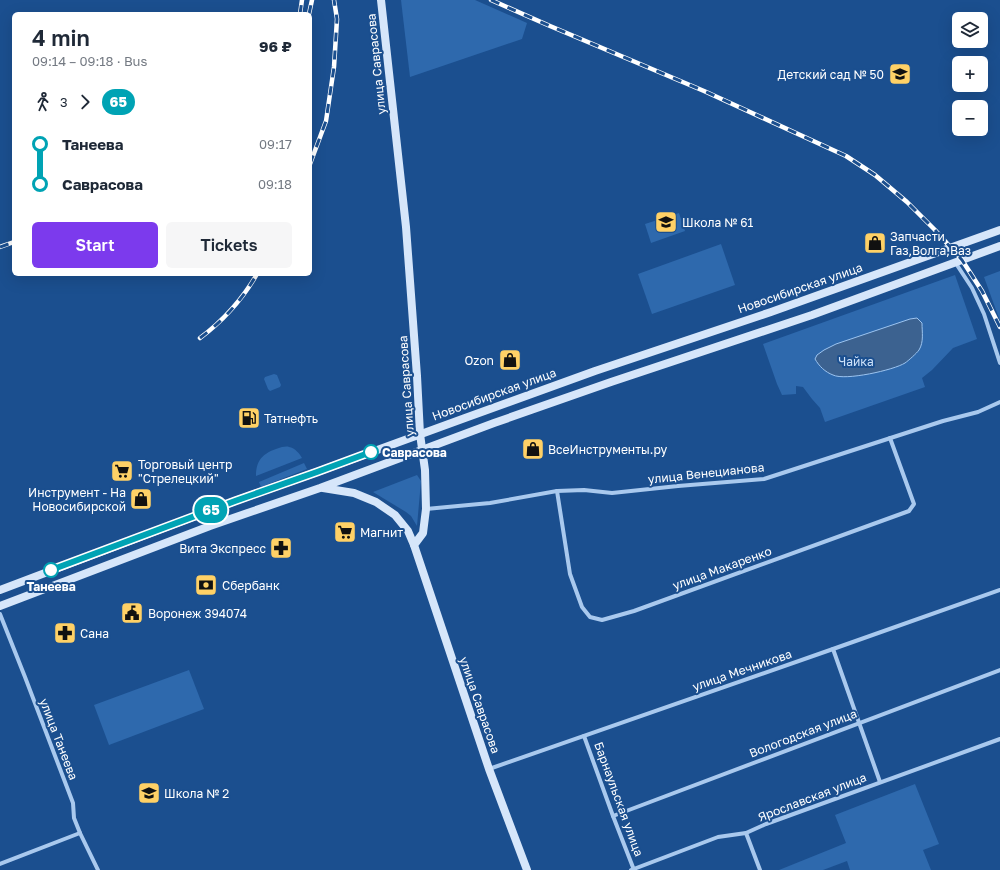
<!DOCTYPE html>
<html lang="en">
<head>
<meta charset="utf-8">
<style>
	:root { --surface:#fff; --page:#f6f6f7; --text:#1f2937; --muted:#747a83; --accent:#7c3aed }
	body { margin:0; font-family:"Golos Text",sans-serif; background:var(--page); color:var(--text); height:100vh; display:flex; flex-direction:column; font-size:15px; white-space:nowrap }
	* { box-sizing:border-box; margin:0 }
	p { font-size:13px; color:var(--muted) }
	.icon { flex:none; width:22px; height:22px; fill:none; stroke:currentColor; stroke-width:2; stroke-linecap:round; stroke-linejoin:round }
	.map { position:relative; flex:1; overflow:hidden }
	.side { position:absolute; left:12px; top:12px; width:300px; height:264px; display:flex; flex-direction:column; background:var(--surface); border-radius:6px; box-shadow:0 4px 16px #0002 }
	.side>* { flex:none }
	.badge { padding:0 8px; border-radius:13px; font-size:14px; line-height:26px }
	.fabs { position:absolute; left:952px; top:12px; display:grid; gap:8px }
	.fabs a { display:grid; place-items:center; width:36px; height:36px; border-radius:6px; background:var(--surface); box-shadow:0 4px 16px #0002; font-size:20px }
	.map>.badge { position:absolute; translate:-50% -50%; box-shadow:0 0 0 2px #fff }
	.legs { display:flex; align-items:center; gap:6px; height:44px; padding:0 20px; font-size:13px }
	.legs p { margin-inline-start:auto }
	.summary { display:flex; align-items:center; justify-content:space-between; height:68px; padding:0 20px }
	h1 { font-size:22px; font-weight:600; line-height:30px }
	.cta { display:flex; gap:8px; margin-top:auto; padding:8px 20px }
	.cta a { flex:1; height:46px; border-radius:6px; background:var(--accent); color:#fff; font-size:16px; font-weight:600; line-height:46px; text-align:center }
	.cta a+a { background:var(--page); color:var(--text) }
	ul { padding:0 20px; list-style:none }
	li { display:flex; align-items:center; gap:14px; height:40px; font-size:15px }
	li i { display:grid; place-items:center; width:6px; height:100%; margin:0 5px; background:currentColor }
	li i::after { content:''; width:10px; height:10px; margin:-5px; border:3px solid; border-radius:50%; background:var(--surface) }
	li p { margin-inline-start:auto }
	li:first-child i { background:linear-gradient(#0000 50%,currentColor 0) }
	li:last-child i { background:linear-gradient(currentColor 50%,#0000 0) }
	.map>svg:first-child { display:block }
	.green { fill:#2e69ad }
	.water { fill:#3c6290; stroke:#9cc4f0 }
	.lines { fill:none; stroke-linecap:round; stroke-linejoin:round }
	.street { stroke:#a9c9ee; stroke-width:4 }
	.secondary { stroke:#d6e6fa; stroke-width:8 }
	.rail-casing { stroke:#fff; stroke-width:4.5 }
	.rail { stroke:#1b4f8f; stroke-width:3; stroke-dasharray:9; stroke-linecap:butt }
	.line-1-casing { stroke:#fff; stroke-width:9 }
	.line-1 { stroke:#00a3b4; stroke-width:6 }
	.stop-1-dot { fill:#fff; stroke:#00a3b4; stroke-width:2 }
	.labels { text-anchor:middle; dominant-baseline:central; stroke-width:4; stroke-linejoin:round; paint-order:stroke }
	.street-label { font-size:12px; fill:#fff; stroke:#1b4f8f }
	.poi-label { font-size:12px; fill:#fff; stroke:#1b4f8f; text-anchor:start }
	.park-label { font-size:12px; fill:#cfe3fa; stroke:#1b4f8f }
	.stop-label { font-size:12px; font-weight:bold; fill:#fff; stroke:#1b4f8f; text-anchor:start }
</style>
</head>
<body>
<div class="map">
<svg width="1000" height="870" viewBox="0 0 1000 870">
	<rect width="100%" height="100%" fill="#1b4f8f"/>
	<g class="green">
		<path d="M401,0H475L527,23L522,39L410,77Z"/>
		<path d="M679,213L685,231L651,243L645,224Z"/>
		<path d="M721,244L735,285L652,314L638,274Z"/>
		<path d="M1000,271V321L984,277Z"/>
		<path d="M955,275L977,339L953,348L932,370L922,378L925,387L825,422L820,408L812,399L803,387L796,386V394L782,395L777,384L763,344Z"/>
		<path d="M274,374L277,375L281,385L280,387L270,391L268,389L264,379L265,377Z"/>
		<path d="M282,447C284,447 287,446 289,447C295,448 300,454 302,458L256,476C256,458 265,452 282,447Z"/>
		<path d="M304,463L307,469L261,487L259,482Z"/>
		<path d="M417,475L421,481L417,526L411,516L406,512L373,492Z"/>
		<path d="M189,670L204,709L109,745L94,705Z"/>
		<path d="M915,784L939,844L923,850L931,870H850L847,861L823,870H779L846,843L835,815Z"/>
	</g>
	<path class="water" d="M917,318L922,323C922,332 924,342 919,350C917,353 908,361 905,363C894,370 845,381 833,375C825,372 819,366 815,359L817,355L824,350L836,344L910,319Z"/>
	<g class="lines">
		<g class="street">
			<path d="M955,262L972,288L984,314L1000,363"/>
			<path d="M557,491L570,574L582,607L590,617L602,620L634,611L909,511L914,504L890,438"/>
			<path d="M426,509L490,503L557,491L584,490L612,493L678,486L764,479L943,421L978,412L1000,402"/>
			<path d="M0,614L25,677L73,803L74,818L80,833L98,870"/>
			<path d="M833,649L880,782"/>
			<path d="M584,736L613,816L634,870"/>
			<path d="M489,769L833,649L1000,590"/>
			<path d="M613,816L1000,670"/>
			<path d="M746,833L760,870"/>
			<path d="M0,864L80,833"/>
			<path d="M631,870L718,837L746,833L766,824L1000,739"/>
		</g>
		<g class="secondary">
			<path d="M381,0L406,227L417,376L420,434L425,470L426,509L423,533L414,545L489,769L527,870"/>
			<path d="M323,488L354,493L376,502L395,515L408,531L414,545"/>
			<path d="M0,590L235,501L317,472L465,418L595,371L771,312L1000,230"/>
			<path d="M0,606L210,526L320,488L494,423L611,382L812,315L1000,246"/>
		</g>
		<g class="rail-casing">
			<g id="rail">
				<path d="M491,0L550,26L704,91L846,156L875,175L907,202L935,230L962,260L982,291L1000,327"/>
				<path d="M300,14L302,0"/>
				<path d="M309,14L312,0"/>
				<path d="M310,164L326,121L334,67L337,19L334,0"/>
				<path d="M0,247L14,242"/>
				<path d="M200,338C224,320 242,300 257,274"/>
			</g>
		</g>
		<use href="#rail" class="rail"/>
	</g>
	<g class="lines">
		<g class="line-1-casing">
			<path id="line-1" d="M51,570L235,501L317,472L371,452"/>
		</g>
		<use href="#line-1" class="line-1"/>
	</g>
	<defs>
		<g id="school-square" transform="scale(1.15)"><rect x="-9" y="-9" width="18" height="18" rx="4" fill="#ffd166" stroke="#1b4f8f"/><path d="M0-5L7-2L0 1L-7-2ZM-4 1L0 2.5L4 1V4Q0 6-4 4Z" fill="#111"/></g>
		<g id="shop-square" transform="scale(1.15)"><rect x="-9" y="-9" width="18" height="18" rx="4" fill="#ffd166" stroke="#1b4f8f"/><path d="M-5-2.5h2.3a2.7 3.5 0 0 1 5.4 0H5L5.5 6h-11ZM-1.5-2.5h3a1.5 2.3 0 0 0-3 0Z" fill="#111"/></g>
		<g id="fuel-square" transform="scale(1.15)"><rect x="-9" y="-9" width="18" height="18" rx="4" fill="#ffd166" stroke="#1b4f8f"/><path d="M-5.5-6h7V0h2V4h1.3V-2.5L3-4.5l.8-.8L6-3V5H2.5V1h-1V6h-7ZM-4.2-4.7v3.2H.2V-4.7Z" fill="#111"/></g>
		<g id="supermarket-square" transform="scale(1.15)"><rect x="-9" y="-9" width="18" height="18" rx="4" fill="#ffd166" stroke="#1b4f8f"/><path d="M-6-5.5h2.5l.6 2H6L4.5 2H-2.5L-4.4-4H-6ZM-1.5 3.2a1.3 1.3 0 1 0 .1 0ZM3 3.2a1.3 1.3 0 1 0 .1 0Z" fill="#111"/></g>
		<g id="pharmacy-square" transform="scale(1.15)"><rect x="-9" y="-9" width="18" height="18" rx="4" fill="#ffd166" stroke="#1b4f8f"/><path d="M-2-6h4v4h4v4h-4v4h-4v-4h-4v-4h4Z" fill="#111"/></g>
		<g id="bank-square" transform="scale(1.15)"><rect x="-9" y="-9" width="18" height="18" rx="4" fill="#ffd166" stroke="#1b4f8f"/><path d="M-6-4H6V4H-6ZM0-2.3a2.3 2.3 0 1 0 0 4.6a2.3 2.3 0 1 0 0-4.6Z" fill="#111"/></g>
		<g id="civic-square" transform="scale(1.15)"><rect x="-9" y="-9" width="18" height="18" rx="4" fill="#ffd166" stroke="#1b4f8f"/><path d="M-.6-6.5H3V-4.5H.6V-3L4-1V1h2V6H-6V1h2V-1L-.6-3ZM-1.2 2.5V6h2.4V2.5Z" fill="#111"/></g>
	</defs>
	<g fill-rule="evenodd">
		<use href="#school-square" x="900" y="74"/>
		<use href="#school-square" x="666" y="222"/>
		<use href="#shop-square" x="875" y="243"/>
		<use href="#shop-square" x="510" y="360"/>
		<use href="#fuel-square" x="249" y="418"/>
		<use href="#shop-square" x="533" y="449"/>
		<use href="#supermarket-square" x="122" y="471"/>
		<use href="#shop-square" x="141" y="499"/>
		<use href="#supermarket-square" x="345" y="532"/>
		<use href="#pharmacy-square" x="281" y="548"/>
		<use href="#bank-square" x="206" y="585"/>
		<use href="#civic-square" x="132" y="613"/>
		<use href="#pharmacy-square" x="65" y="633"/>
		<use href="#school-square" x="149" y="793"/>
	</g>
	<g class="stop-1-dot">
		<circle cx="371" cy="452" r="7"/>
		<circle cx="51" cy="570" r="7"/>
	</g>
	<g class="labels">
		<g class="street-label">
			<text transform="translate(376 64) rotate(-96)">улица Саврасова</text>
			<text transform="translate(800 288) rotate(-19)">Новосибирская улица</text>
			<text transform="translate(406 386) rotate(-94)">улица Саврасова</text>
			<text transform="translate(494 394) rotate(-20)">Новосибирская улица</text>
			<text transform="translate(706 473) rotate(-6)">улица Венецианова</text>
			<text transform="translate(722 568) rotate(-20)">улица Макаренко</text>
			<text transform="translate(742 670) rotate(-19)">улица Мечникова</text>
			<text transform="translate(480 705) rotate(71)">улица Саврасова</text>
			<text transform="translate(803 733) rotate(-21)">Вологодская улица</text>
			<text transform="translate(59 739) rotate(69)">улица Танеева</text>
			<text transform="translate(812 797) rotate(-21)">Ярославская улица</text>
			<text transform="translate(619 799) rotate(70)">Барнаульская улица</text>
		</g>
		<g class="poi-label">
			<text x="884" y="74" text-anchor="end">Детский сад № 50</text>
			<text x="682" y="222">Школа № 61</text>
			<text x="890" y="236">Запчасти<tspan x="890" dy="14">Газ,Волга,Ваз</tspan></text>
			<text x="494" y="360" text-anchor="end">Ozon</text>
			<text x="264" y="418">Татнефть</text>
			<text x="548" y="449">ВсеИнструменты.ру</text>
			<text x="138" y="464">Торговый центр<tspan x="138" dy="14">"Стрелецкий"</tspan></text>
			<text x="126" y="492" text-anchor="end">Инструмент - На<tspan x="126" dy="14">Новосибирской</tspan></text>
			<text x="360" y="532">Магнит</text>
			<text x="266" y="548" text-anchor="end">Вита Экспресс</text>
			<text x="222" y="585">Сбербанк</text>
			<text x="148" y="613">Воронеж 394074</text>
			<text x="80" y="633">Сана</text>
			<text x="164" y="793">Школа № 2</text>
		</g>
		<g class="park-label">
			<text x="856" y="361">Чайка</text>
		</g>
		<g class="stop-label">
			<text x="382" y="452">Саврасова</text>
			<text x="51" y="586" text-anchor="middle">Танеева</text>
		</g>
	</g>
</svg>
<div class="fabs">
<a><svg class="icon" aria-label="layers" viewBox="0 0 24 24"><path d="M12 4l9 5-9 5-9-5zM3 14l9 5 9-5"/></svg></a>
<a>+</a>
<a>−</a>
</div>
<b class="badge" style="left:211px;top:510px;background:#00a3b4;color:#fff">65</b>
<section class="side">
<div class="summary"><div><h1>4 min</h1><p>09:14 – 09:18 · Bus</p></div><b>96 ₽</b></div>
<div class="legs"><svg class="icon" aria-label="walk" viewBox="0 0 24 24"><circle cx="13" cy="4" r="2"/><path d="M13 8l-2 6 4 7M11 14l-3 7M7 12l3-4h3l4 4"/></svg>3<svg class="icon" aria-label="forward" viewBox="0 0 24 24"><path d="M9 5l7 7-7 7"/></svg><b class="badge" style="background:#00a3b4;color:#fff">65</b></div>
<ul>
<li><i style="color:#00a3b4"></i><b>Танеева</b><p>09:17</p></li>
<li><i style="color:#00a3b4"></i><b>Саврасова</b><p>09:18</p></li>
</ul>
<div class="cta"><a>Start</a><a>Tickets</a></div>
</section>
</div>
</body>
</html>
